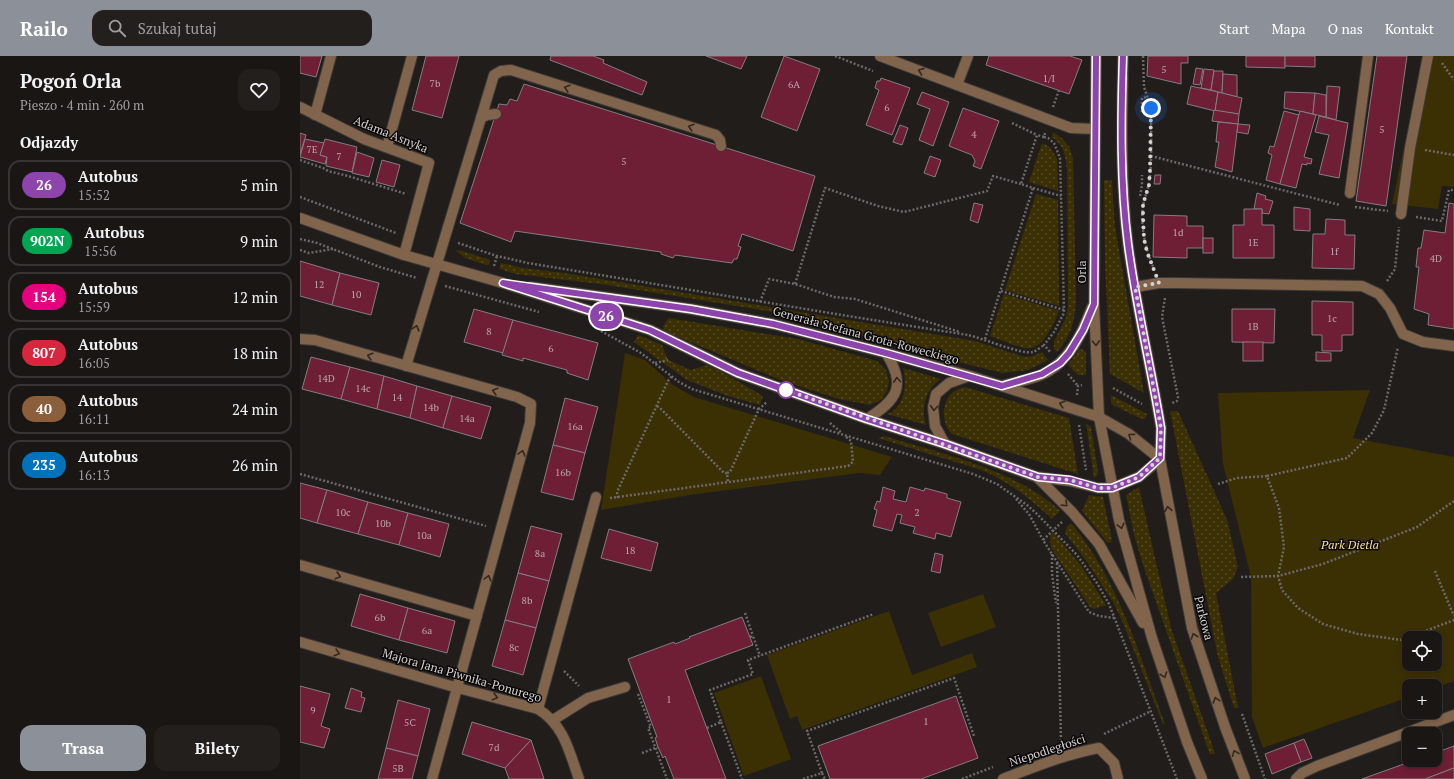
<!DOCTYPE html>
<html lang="pl">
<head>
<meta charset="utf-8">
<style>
	:root { --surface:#191614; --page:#221f1d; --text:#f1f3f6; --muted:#9f9fa0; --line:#373534; --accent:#8c9099 }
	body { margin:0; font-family:"PT Serif",serif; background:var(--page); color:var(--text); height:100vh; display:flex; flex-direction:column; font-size:15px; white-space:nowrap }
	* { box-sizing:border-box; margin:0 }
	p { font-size:13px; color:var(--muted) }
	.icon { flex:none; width:22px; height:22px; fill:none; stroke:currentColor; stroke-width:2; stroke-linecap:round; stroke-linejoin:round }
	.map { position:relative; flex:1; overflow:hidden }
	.panel { display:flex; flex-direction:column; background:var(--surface); width:300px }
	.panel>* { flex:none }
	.badge { padding:0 8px; border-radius:13px; font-size:14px; line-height:26px }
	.controls { position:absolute; left:1102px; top:575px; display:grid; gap:8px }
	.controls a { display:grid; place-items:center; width:40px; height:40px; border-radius:8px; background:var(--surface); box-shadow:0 2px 6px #0003,0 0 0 1px var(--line); font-size:20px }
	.you { position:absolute; width:20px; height:20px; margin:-10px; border:3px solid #fff; border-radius:50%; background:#1a73e8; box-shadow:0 0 0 6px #1a73e833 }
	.map>.badge { position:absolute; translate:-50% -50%; box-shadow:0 0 0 2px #fff }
	h2 { padding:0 20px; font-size:15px; line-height:36px }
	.round { display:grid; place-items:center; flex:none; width:42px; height:42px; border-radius:12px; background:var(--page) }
	.head { display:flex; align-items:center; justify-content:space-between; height:68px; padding:0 20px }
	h1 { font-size:19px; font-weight:600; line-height:30px }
	.button { display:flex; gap:8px; margin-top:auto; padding:8px 20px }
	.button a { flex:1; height:46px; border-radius:12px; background:var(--accent); color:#fff; font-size:16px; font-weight:600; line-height:46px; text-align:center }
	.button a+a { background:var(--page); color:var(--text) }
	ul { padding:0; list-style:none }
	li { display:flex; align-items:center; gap:12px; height:50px; margin:0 8px 6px; padding:0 12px; border:2px solid var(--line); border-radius:12px }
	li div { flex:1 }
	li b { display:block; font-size:15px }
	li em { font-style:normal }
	li .badge { min-width:44px; font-weight:700; text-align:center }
	header { display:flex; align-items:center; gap:24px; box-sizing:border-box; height:56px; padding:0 20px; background:var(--accent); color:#fff }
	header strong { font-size:19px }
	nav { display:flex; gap:22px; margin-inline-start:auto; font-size:14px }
	.search { width:280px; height:36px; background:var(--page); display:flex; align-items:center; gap:10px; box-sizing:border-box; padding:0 14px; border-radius:12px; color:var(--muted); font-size:15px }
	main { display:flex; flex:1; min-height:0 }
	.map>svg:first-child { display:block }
	.grass { fill:url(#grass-dots) }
	.park { fill:#3b2f04; fill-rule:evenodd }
	.building { fill:#6e1e35; stroke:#837e7e }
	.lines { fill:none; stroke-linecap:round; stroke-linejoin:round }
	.minor-casing { stroke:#3e3a38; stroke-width:12 }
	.path { stroke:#6d6968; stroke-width:2.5; stroke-dasharray:2 2; stroke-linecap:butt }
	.minor { stroke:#80644b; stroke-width:10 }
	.oneway { stroke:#33281f }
	.line-casing { stroke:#fff; stroke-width:9 }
	.line { stroke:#8e44ad; stroke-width:6 }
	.walk { stroke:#d5d2d1; stroke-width:4; stroke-dasharray:0 7.2 }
	.stop-dot { fill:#fff; stroke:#8e44ad; stroke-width:2 }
	.labels { text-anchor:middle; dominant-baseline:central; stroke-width:3; stroke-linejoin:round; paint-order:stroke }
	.number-label { font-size:10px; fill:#bba5aa }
	.street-label { font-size:12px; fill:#d5d2d1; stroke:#090707 }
	.park-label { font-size:12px; font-style:italic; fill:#fee187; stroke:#090707 }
</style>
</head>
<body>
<header>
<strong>Railo</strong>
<div class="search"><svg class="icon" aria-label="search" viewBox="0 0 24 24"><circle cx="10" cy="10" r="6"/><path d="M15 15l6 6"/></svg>Szukaj tutaj</div>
<nav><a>Start</a><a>Mapa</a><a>O nas</a><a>Kontakt</a></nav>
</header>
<main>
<section class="panel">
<div class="head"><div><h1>Pogoń Orla</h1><p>Pieszo · 4 min · 260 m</p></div><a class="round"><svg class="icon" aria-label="heart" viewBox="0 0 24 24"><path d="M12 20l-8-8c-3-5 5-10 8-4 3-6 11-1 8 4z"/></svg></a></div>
<h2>Odjazdy</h2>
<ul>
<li><span class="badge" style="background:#8e44ad;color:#fff">26</span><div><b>Autobus</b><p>15:52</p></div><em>5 min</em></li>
<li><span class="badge" style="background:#00a651;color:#fff">902N</span><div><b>Autobus</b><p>15:56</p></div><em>9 min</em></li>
<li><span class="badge" style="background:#e6007e;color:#fff">154</span><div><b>Autobus</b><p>15:59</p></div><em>12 min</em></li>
<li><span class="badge" style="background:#d7263d;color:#fff">807</span><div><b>Autobus</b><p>16:05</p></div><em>18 min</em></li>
<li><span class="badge" style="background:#8b5e3c;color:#fff">40</span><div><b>Autobus</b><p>16:11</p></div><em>24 min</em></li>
<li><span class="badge" style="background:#0072bc;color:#fff">235</span><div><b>Autobus</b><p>16:13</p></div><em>26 min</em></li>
</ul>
<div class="button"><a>Trasa</a><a>Bilety</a></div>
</section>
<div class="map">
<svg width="1154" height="723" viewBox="0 0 1154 723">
	<defs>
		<pattern id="grass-dots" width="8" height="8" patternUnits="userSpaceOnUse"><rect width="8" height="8" fill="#3b2f04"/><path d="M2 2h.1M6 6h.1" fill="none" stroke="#564c28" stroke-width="1.8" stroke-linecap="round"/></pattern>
	</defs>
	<rect width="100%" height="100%" fill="#211d1b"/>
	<g class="grass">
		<path d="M753,76L763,83L768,90L769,89L773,103L776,242C775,264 772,279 757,296L754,293V285L766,262L768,251L767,114C765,98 765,91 752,81Z"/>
		<path d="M742,87L750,91L757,103L758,135L729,126Z"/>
		<path d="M804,124H812L815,171L844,337L810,318L805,207Z"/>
		<path d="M736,138L758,144L759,250L705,234Z"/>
		<path d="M155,194L163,195L190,204L189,209H186L165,202Z"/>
		<path d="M201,207L223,212L264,217L675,285L724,301L733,300L742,296L748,304L728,314L703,317L666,308L473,256L308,229L216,218L199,213Z"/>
		<path d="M704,238L759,255C754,267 743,295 726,292C714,290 701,284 690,280Z"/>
		<path d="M369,262L498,283L577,305L586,314L589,325L587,335L581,344L570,349L539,343L483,325L364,275L363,270Z"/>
		<path d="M338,279L362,289L368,304L391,314L407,309L420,315L463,340L460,349L428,340L387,324L334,286Z"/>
		<path d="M780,293L784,294L786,297V319H778L768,309Z"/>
		<path d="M603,312L641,323C625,333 621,352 626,369L587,358C605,353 607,326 603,312Z"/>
		<path d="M665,331L769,362L778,418L652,378C637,363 643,334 665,331Z"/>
		<path d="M811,339L847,358L845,363L839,362L813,349L811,347Z"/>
		<path d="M870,355H878L924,457L928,467L938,511L933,523L916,537L938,652H934L918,601Z"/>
		<path d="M786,367L791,371L798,416L797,420L794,422Z"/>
		<path d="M584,380C640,397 717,414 760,455L752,463C731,443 708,425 681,414L578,382Z"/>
		<path d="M839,431L871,572L915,697L910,699L843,509L834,479L826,439Z"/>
		<path d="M789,439L803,441L812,484L810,487L807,486L782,455Z"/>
		<path d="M771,467C819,525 839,598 865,668H863L823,567L813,546L785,503L765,477L767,471Z"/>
		<path d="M753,476L782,511L806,549L794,553L790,551L751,492L750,480Z"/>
	</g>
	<g class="park">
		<path d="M1123,0H1154V131L1142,130L1138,153L1092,148Z"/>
		<path d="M325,297L345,304L373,329L394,341L592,401L580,419L559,417L390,439L301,454Z"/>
		<path d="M1070,334L1053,382L1154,401V625L1135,632V630H1109V641L963,692L952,661L951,521L923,408L918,337ZM1109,582H1135V608H1109Z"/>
		<path d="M683,538L696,571L641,591L628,557Z"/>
		<path d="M589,555L612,619L672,597L677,611L502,674L497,660L490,663L467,599Z"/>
		<path d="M461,620L491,703L444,720L414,637Z"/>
	</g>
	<g class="building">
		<path d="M0,0H22L16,21L0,17Z"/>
		<path d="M126,0H159L142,62L112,54Z"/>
		<path d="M251,0H293L304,4L303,7L347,26L342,39L250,4Z"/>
		<path d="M406,0H447L441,13Z"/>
		<path d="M484,0L520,13L497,75L461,61Z"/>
		<path d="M689,0H770L782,4L769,38L686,9Z"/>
		<path d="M848,0H888V7H881V28L847,20Z"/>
		<path d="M946,0H985V12L946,11Z"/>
		<path d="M985,0H1015V11L985,10Z"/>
		<path d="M1077,0H1107L1086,150L1056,145Z"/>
		<path d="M896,12L903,13L900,29L893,28Z"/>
		<path d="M904,13L914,14L911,34L901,32Z"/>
		<path d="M914,15H923L922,37L911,34Z"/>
		<path d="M923,18L937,19V41L922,37Z"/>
		<path d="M581,22L610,32L592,79L566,69L579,34L575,32L577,25H580Z"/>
		<path d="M224,28L515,120L493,195L442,178L438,190L441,191L437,203H434L432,207L375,199L373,202L361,198V196L215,175L211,186L160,167L199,48L207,49L210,43L217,45Z"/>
		<path d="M891,30L918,36L915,55L887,48Z"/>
		<path d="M1027,30L1040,31L1036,64L1026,61Z"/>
		<path d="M622,36L649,46L633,90L619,84L630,53L617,48Z"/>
		<path d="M918,36L942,42L939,58L915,55Z"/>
		<path d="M985,36L1015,37L1013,58L984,52Z"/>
		<path d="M1015,37L1026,39V61L1013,58Z"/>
		<path d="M663,52L699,65L681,113L673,110L675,105L672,99L649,90Z"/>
		<path d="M914,54L939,58L938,68L912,65Z"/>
		<path d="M984,55L999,59L980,128L966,124L972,99L968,97L970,90L974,91Z"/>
		<path d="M1000,55L1016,59L1004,101L1012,103L1011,108L1007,107V109L1002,108L996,132L980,128Z"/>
		<path d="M1019,60L1048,67L1039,122L1019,118L1029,79L1015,76Z"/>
		<path d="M918,66L938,68L932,116L915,111L919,86H916Z"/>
		<path d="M938,68L950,69L948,78L937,76Z"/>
		<path d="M600,69L608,72L602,89L593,86Z"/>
		<path d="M0,77L6,79L0,98Z"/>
		<path d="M5,83L24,87L20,99L27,101L25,108L0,101Z"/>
		<path d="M25,83L57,91L52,116L26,110L27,101L20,99Z"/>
		<path d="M57,96L74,102L69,121L52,117Z"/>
		<path d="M630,100L641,104L635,121L624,117Z"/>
		<path d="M82,104L100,109L94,131L76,126Z"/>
		<path d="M855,119H861L860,128H854Z"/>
		<path d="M957,137L966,140L965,143L973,145L969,158L962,157V153H954Z"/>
		<path d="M674,147L683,149L678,167L670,164Z"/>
		<path d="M1149,147L1154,148V273L1128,269L1129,258L1114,253L1119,211H1116L1118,192H1121L1124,174L1145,177Z"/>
		<path d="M994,151L1010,153V175L994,174Z"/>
		<path d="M944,153H962V169H974V202H933V169H944Z"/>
		<path d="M854,159L887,160V170H903V192H887V202L853,201Z"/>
		<path d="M1026,163L1045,164V179H1055L1054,213L1012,212L1013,178H1025Z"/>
		<rect x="903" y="182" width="10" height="15"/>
		<path d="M0,205L40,217L32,249L0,240Z"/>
		<path d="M40,217L79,227L71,259L32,249Z"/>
		<path d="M1012,245L1053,246V279H1042V295H1022V279H1012Z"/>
		<path d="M174,253L213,264L203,297L164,286Z"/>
		<path d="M932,253H975L974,287L932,286Z"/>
		<path d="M213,264L298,287L288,324L267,317V314L223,302V305L202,299Z"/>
		<rect x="943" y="286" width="20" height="19"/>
		<path d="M1016,296L1031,297V305H1016Z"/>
		<path d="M11,301L50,311L41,343L2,333Z"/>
		<path d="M50,311L84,320L77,353L41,343Z"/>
		<path d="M84,320L117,330L110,362L77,353Z"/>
		<path d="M117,330L152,340L143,372L110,362Z"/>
		<path d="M152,340L191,351L181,383L143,372Z"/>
		<path d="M265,342L298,351L285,397L253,389Z"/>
		<path d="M253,389L285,397L273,444L241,436Z"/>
		<path d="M0,427L27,434L17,467L0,462Z"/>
		<path d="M583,431L595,435L593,443L606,446L610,431L624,435L625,432L647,438V442L661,446L651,481L636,477L635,483L613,477L615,471L600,467L602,459L597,458L592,475L573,470L577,454L574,453L577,445L580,446Z"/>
		<path d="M27,434L68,446L58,478L17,467Z"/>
		<path d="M68,446L108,457L99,489L58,478Z"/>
		<path d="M108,457L149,468L140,501L99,489Z"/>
		<path d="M231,470L262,478L249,525L218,517Z"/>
		<path d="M309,473L358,487L351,515L301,502Z"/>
		<path d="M635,497L643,499L640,517L631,515Z"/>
		<path d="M218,517L249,525L236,572L205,564Z"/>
		<path d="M60,538L108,552L99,584L51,570Z"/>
		<path d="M108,552L155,565L147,597L99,584Z"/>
		<path d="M442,561L453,589L385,614L426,723H374L365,700L363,702L358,691L355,682L357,681L328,603L374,586L375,588L390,582L389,581Z"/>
		<path d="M205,564L236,572L223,619L192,610Z"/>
		<path d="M0,630L30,638L21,670L30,673L24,692L0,686Z"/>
		<path d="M51,632L62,636L61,641L65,642L61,656L45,652Z"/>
		<path d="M656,640L678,702L621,723H530L518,690Z"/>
		<path d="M98,644L130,653L118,700L86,692Z"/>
		<path d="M172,666L231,684L205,712L162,698Z"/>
		<path d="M1004,683L1012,702L1001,706L994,687Z"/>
		<path d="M231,684L244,723H209L205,712Z"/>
		<path d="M994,687L1001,706L972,718L965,698Z"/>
		<path d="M1154,690V712L1125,723H1062L1115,704H1135V697Z"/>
		<path d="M86,692L118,700L112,723H78Z"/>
		<path d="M1154,712V723H1125Z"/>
	</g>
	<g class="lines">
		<g class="minor-casing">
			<g id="minor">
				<path d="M580,0L771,72L794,73"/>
				<path d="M796,0L794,248L799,361L819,464L852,582L887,686L902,723"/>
				<path d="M823,0C822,62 820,126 828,188C836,250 851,311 861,372L860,403L892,572L925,671L945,723"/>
				<path d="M657,29L668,0"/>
				<path d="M0,51L64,83L129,107L104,199"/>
				<path d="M15,59L31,0"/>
				<path d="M181,62L187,59L196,58"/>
				<path d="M87,91L112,0"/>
				<path d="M1050,137L1068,0"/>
				<path d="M1101,158L1110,92L1128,0"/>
				<path d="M0,162L104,199L203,227L350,274L438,317L567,363L645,388L737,421L770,425L798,432H812L839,421L860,403"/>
				<path d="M231,231L391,253L473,268L586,297L670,320L799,361L829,378L860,403"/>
				<path d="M835,231L859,227H875L1062,230L1079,238L1090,252L1103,278L1123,286L1154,290"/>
				<path d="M0,283L15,284L217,341L231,348L230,367L132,723"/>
				<path d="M106,310L194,19L201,15L211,14L416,79L420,84L421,90"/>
				<path d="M702,330C715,326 729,324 741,319C769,307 782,278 792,251"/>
				<path d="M567,363C597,344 607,330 586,297"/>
				<path d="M645,388L635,370L633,351L636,338L649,327L669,320"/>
				<path d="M737,421L772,456L799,488L843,567"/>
				<path d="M0,509L177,560"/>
				<path d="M0,586L158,632L238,653C264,669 269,695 279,723"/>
				<path d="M238,653L296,441"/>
				<path d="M253,664L288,642L325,631"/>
				<path d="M703,723C734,711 766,698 799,692L814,707L818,723"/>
				<path d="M996,723L1002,717L1017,710L1154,659"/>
			</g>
		</g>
		<g class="path">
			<path d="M535,0L573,15"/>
			<path d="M843,0L844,31L851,52V59C851,79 852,100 850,120C849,131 845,140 843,150C840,171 846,194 854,213"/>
			<path d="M1142,7L1154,24"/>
			<path d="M753,51L759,34"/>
			<path d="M842,56V42L847,41"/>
			<path d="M712,67L737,79"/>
			<path d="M745,77L744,81L748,82L754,87L760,102L764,254V257L754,276L744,289L751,297"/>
			<path d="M1125,94L1154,99"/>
			<path d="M851,100L1040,149"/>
			<path d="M0,104L23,112L28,115L48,120L106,138"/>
			<path d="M733,132L761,140"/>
			<path d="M840,140L842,129V119"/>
			<path d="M0,141L96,177"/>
			<path d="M1055,151L1088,155"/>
			<path d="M1116,161L1142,165L1149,134H1154"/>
			<path d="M0,183L17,187L80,211L117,222"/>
			<path d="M158,187L197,200L228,207L554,261L668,279C682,282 722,299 733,296C736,295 741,291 744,289"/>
			<path d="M0,194L9,197L33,193"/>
			<path d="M194,210L197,200"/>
			<path d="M1087,225L1095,213L1099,171"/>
			<path d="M495,228L525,132L578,150L604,156L687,135L693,120L721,128"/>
			<path d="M145,230L239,256"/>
			<path d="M701,235L764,254"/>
			<path d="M865,242L862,261L878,341L877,345L872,347"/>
			<path d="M460,246L469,223L495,228L534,241L555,243L660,276"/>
			<path d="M301,275L341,297L379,326L392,333L673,418L697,428L727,449L736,457L777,499L797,527L809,548L877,723"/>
			<path d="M685,283L733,132L721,128L737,79L744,81"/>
			<path d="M355,307L368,304"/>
			<path d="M768,318L778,330"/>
			<path d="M813,332L842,348"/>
			<path d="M777,339L778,330L782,329"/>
			<path d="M357,350L360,352L424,417H427L428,427"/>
			<path d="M530,367L542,377"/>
			<path d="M779,369L786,414"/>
			<path d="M427,417L430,416L459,353L467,346"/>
			<path d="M0,418L186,470"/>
			<path d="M967,420L1047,402L1072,377L1084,354L1098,291"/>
			<path d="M918,428L937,422L967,420L979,452L984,491L978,520L940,521"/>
			<path d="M310,442L548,410L553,406L551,385L545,380"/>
			<path d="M318,442L317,436L368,325L372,320"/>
			<path d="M716,443L729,458L743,484"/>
			<path d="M1154,445L1117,471L1023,508L978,520L982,534L998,552L1023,568L1058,578L1102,584L1154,564"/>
			<path d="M762,466L743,484L789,556L799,560L814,562"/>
			<path d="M752,498V518L756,547"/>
			<path d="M757,507L761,686"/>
			<path d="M1135,515L1154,560"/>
			<path d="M445,557L453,580"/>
			<path d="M450,581L453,580L460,600"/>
			<path d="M264,615L279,630"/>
			<path d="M338,638L351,671L348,672L367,723"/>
			<path d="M942,658L965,723"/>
			<path d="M421,666L442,723"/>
			<path d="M407,672L421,666L410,634L453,618L448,604L574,558"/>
			<path d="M804,678L851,655"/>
			<path d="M342,697L358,691"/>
			<path d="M522,717L507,675L654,622L674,680"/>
			<path d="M503,723L522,717L525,723"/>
			<path d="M662,723L693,711"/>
		</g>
		<use href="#minor" class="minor"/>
	</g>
	<defs><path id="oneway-chevron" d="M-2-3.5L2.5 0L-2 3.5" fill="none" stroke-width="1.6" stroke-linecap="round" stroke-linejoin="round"/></defs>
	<g class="oneway">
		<use href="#oneway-chevron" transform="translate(621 15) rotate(-159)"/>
		<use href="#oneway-chevron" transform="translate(267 32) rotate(-162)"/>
		<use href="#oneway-chevron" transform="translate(391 71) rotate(-162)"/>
		<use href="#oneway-chevron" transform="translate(116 272) rotate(-74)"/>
		<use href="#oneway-chevron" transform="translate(796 287) rotate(87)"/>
		<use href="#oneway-chevron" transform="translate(70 300) rotate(-164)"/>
		<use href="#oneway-chevron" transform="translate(597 324) rotate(-94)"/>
		<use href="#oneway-chevron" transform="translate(195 335) rotate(-164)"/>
		<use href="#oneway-chevron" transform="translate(762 348) rotate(-163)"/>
		<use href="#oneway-chevron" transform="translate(634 352) rotate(94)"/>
		<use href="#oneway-chevron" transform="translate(831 380) rotate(-144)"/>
		<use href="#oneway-chevron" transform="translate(222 397) rotate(-74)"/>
		<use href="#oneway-chevron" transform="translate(765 448) rotate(45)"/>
		<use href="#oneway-chevron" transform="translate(868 453) rotate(-100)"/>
		<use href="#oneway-chevron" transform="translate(821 470) rotate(75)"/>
		<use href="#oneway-chevron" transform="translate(38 520) rotate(16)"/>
		<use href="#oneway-chevron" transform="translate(188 522) rotate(-75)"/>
		<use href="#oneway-chevron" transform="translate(894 580) rotate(-109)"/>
		<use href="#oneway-chevron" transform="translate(37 597) rotate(16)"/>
		<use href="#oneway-chevron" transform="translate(864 619) rotate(71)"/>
		<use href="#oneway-chevron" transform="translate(195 641) rotate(15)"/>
		<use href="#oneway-chevron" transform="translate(916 644) rotate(-108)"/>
		<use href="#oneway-chevron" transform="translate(935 697) rotate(-112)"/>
	</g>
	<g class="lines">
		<g class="line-casing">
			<path id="line" d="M796,0L794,248L783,274L769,297L760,307L742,318L702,330L586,297L473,268L391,253L203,227L350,274L438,317L567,363L645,388L738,421L770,424L798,432H812L839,421L860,402L861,372C851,311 836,250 828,188C820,126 821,62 823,0"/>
		</g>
		<use href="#line" class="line"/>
		<path class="walk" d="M486,334L738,421L770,424L798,432H812L839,421L860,402L861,372L835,231L859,227L847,196L844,183L843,161V148L849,129L850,114L851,52"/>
	</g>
	<circle class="stop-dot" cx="486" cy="334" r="8"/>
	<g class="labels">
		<g class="number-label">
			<text x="864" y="13">5</text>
			<text x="749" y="22">1/I</text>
			<text x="135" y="27">7b</text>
			<text x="494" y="28">6A</text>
			<text x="587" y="51">6</text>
			<text x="1082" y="73">5</text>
			<text x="674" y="78">4</text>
			<text x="12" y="93">7E</text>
			<text x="39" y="100">7</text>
			<text x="324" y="105">5</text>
			<text x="878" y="176">1d</text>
			<text x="953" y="186">1E</text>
			<text x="1034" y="195">1f</text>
			<text x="1136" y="202">4D</text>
			<text x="19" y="228">12</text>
			<text x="56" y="238">10</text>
			<text x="1032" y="262">1c</text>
			<text x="953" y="270">1B</text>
			<text x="189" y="275">8</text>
			<text x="251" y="292">6</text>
			<text x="26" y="322">14D</text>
			<text x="63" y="332">14c</text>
			<text x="97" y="341">14</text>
			<text x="131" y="351">14b</text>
			<text x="167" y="362">14a</text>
			<text x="275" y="370">16a</text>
			<text x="263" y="416">16b</text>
			<text x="43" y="456">10c</text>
			<text x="617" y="456">2</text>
			<text x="83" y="467">10b</text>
			<text x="124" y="479">10a</text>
			<text x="330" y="494">18</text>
			<text x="240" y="497">8a</text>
			<text x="227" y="544">8b</text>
			<text x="80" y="561">6b</text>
			<text x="127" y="574">6a</text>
			<text x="214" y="591">8c</text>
			<text x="369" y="643">1</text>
			<text x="13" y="654">9</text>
			<text x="626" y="665">1</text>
			<text x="110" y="666">5C</text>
			<text x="194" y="691">7d</text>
			<text x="98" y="712">5B</text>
		</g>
		<g class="street-label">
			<text transform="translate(91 78) rotate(22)">Adama Asnyka</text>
			<text transform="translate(781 216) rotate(-90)">Orla</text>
			<text transform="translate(566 279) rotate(15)">Generała Stefana Grota-Roweckiego</text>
			<text transform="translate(904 562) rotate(76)">Parkowa</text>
			<text transform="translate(162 619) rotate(16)">Majora Jana Piwnika-Ponurego</text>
			<text transform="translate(747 694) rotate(-18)">Niepodległości</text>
		</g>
		<g class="park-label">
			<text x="1050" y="488">Park Dietla</text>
		</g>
	</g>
</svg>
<div class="controls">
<a><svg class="icon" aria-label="locate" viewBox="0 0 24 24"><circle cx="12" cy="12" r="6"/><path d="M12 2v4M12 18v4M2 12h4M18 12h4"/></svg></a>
<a>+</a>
<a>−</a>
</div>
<div class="you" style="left:851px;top:52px"></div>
<b class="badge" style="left:306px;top:260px;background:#8e44ad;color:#fff">26</b>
</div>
</main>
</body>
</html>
